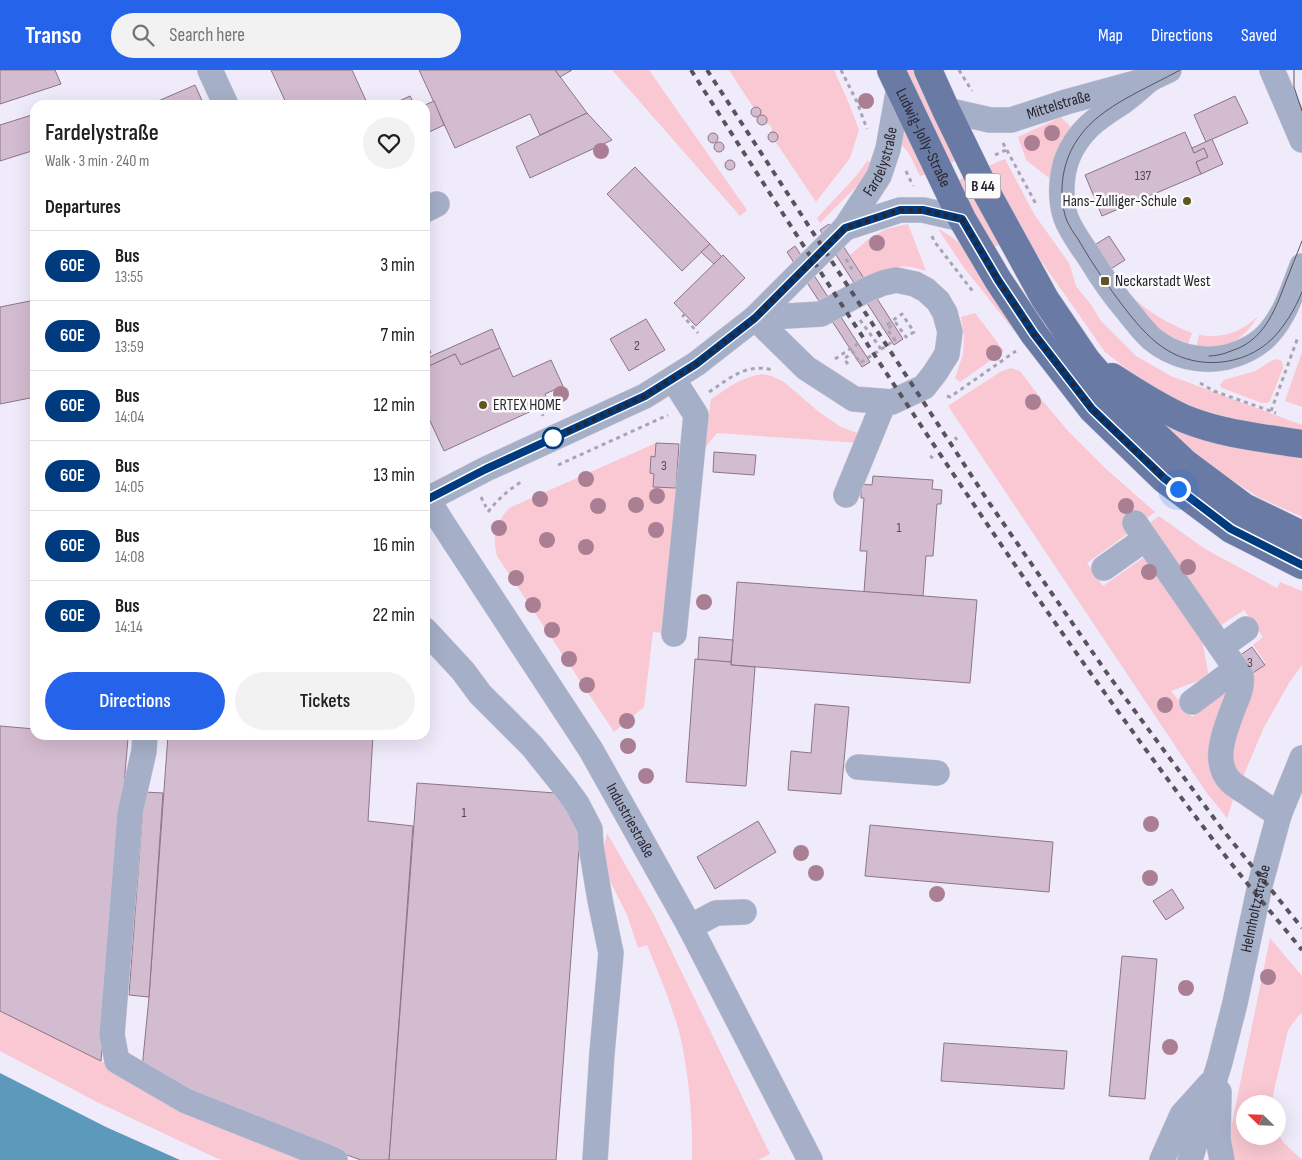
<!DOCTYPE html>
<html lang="en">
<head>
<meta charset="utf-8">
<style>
	:root { --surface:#fff; --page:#f2f2f2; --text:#202124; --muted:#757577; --line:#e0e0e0; --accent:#2563eb }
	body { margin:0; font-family:"Sofia Sans Condensed",sans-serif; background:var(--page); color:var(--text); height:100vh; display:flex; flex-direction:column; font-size:19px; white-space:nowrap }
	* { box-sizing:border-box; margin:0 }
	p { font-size:16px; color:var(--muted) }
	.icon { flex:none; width:28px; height:28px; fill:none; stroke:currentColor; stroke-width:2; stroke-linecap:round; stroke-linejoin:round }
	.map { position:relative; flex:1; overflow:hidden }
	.details { position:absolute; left:30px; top:30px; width:400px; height:640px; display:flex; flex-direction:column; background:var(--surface); border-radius:15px; box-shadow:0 5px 20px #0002 }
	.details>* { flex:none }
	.badge { padding:0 10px; border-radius:16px; font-size:18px; line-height:32px }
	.needle { width:32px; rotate:293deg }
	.buttons { position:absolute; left:1236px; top:1025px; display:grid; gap:10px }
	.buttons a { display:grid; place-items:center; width:50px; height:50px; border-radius:50%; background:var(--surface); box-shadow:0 5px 20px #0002; font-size:25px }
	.you { position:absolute; width:25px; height:25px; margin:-12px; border:4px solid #fff; border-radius:50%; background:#1a73e8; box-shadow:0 0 0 8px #1a73e833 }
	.map>.badge { position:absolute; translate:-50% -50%; box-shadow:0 0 0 2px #fff }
	h2 { padding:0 15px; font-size:19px; line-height:45px }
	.round { display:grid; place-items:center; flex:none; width:52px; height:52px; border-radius:26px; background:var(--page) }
	.summary { display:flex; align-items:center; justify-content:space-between; height:85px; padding:0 15px }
	h1 { font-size:24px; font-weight:600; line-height:38px }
	.action { display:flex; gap:10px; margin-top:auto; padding:10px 15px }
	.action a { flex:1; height:58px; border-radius:30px; background:var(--accent); color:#fff; font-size:20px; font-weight:600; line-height:58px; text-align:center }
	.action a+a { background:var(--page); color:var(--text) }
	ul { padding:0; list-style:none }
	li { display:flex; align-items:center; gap:15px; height:70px; padding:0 15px; border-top:1px solid var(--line) }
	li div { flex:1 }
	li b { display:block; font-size:19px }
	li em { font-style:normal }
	li .badge { min-width:55px; font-weight:700; text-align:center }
	header { display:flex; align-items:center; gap:30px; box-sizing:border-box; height:70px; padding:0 25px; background:var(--accent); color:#fff }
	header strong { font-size:24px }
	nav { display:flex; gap:28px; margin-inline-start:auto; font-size:18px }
	.search { width:350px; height:45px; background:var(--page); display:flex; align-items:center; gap:12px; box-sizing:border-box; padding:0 18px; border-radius:28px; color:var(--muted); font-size:19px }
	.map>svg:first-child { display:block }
	.green { fill:#f9c8d2 }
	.water { fill:#5d99bb }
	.building { fill:#d4bcd0; stroke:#8b7587 }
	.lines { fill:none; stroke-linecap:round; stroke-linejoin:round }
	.minor-casing { stroke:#ccc7d6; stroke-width:26 }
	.major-casing { stroke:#ccc7d6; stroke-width:29 }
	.path { stroke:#a9a4b3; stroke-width:3; stroke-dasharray:4 4; stroke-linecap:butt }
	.minor { stroke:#a5afc7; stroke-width:25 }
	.major { stroke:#697aa4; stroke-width:28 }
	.tram { stroke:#57535f; stroke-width:1 }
	.rail { stroke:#57535f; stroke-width:4; stroke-dasharray:6 6; stroke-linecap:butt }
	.tree { fill:#ab7f93 }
	.line-casing { stroke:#fff; stroke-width:11 }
	.line { stroke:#003b80; stroke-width:8 }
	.walk { stroke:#292530; stroke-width:5; stroke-dasharray:0 9 }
	.poi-dot { fill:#5e5723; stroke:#fbfbfb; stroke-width:2 }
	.stop-dot { fill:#fff; stroke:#003b80; stroke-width:2.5 }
	.labels { text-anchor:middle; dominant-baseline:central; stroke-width:5; stroke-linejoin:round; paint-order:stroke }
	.number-label { font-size:14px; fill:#544b58 }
	.shield { fill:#fbfbfb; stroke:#68656d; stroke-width:1 }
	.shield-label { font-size:15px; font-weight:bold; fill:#292530 }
	.street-label { font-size:16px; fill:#292530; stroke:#fbfbfb }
	.poi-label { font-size:16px; fill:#292530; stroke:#fbfbfb; text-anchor:start }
</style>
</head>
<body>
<header>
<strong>Transo</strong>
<div class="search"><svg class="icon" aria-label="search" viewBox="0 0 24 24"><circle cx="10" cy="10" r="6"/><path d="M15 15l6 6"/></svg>Search here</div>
<nav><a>Map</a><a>Directions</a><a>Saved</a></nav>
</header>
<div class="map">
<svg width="1302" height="1090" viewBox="0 0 1302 1090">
	<rect width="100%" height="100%" fill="#f0ebfb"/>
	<g class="green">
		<path d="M612,0H649L747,140L740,146Z"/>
		<path d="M729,0H834L850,36L859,60L850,88L816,132L775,71L778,68L777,64L773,62L770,63L772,60L771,56L768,54L764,55L767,51L766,48L763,45L759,46L761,43L760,39L757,36L753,37Z"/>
		<path d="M906,0H916L957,90L948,94Z"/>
		<path d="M1061,47L1071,57L1058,83L1049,108L1026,90L1018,67Z"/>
		<path d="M904,61L906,63L927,104L920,106C914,95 909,79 899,73Z"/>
		<path d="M1005,89L1034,144L1069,193L1076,216L1092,236L1100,250L1136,286L1171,306L1302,355V362L1248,352L1194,338L1142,311L1105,282L1037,185L988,96Z"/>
		<path d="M867,91L873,93L861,112L820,153L817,148L857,105Z"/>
		<path d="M965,107L999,172V174L997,176H993L957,111Z"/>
		<path d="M908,154L926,201C899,192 890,197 865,209L850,185L870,168L886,159Z"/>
		<path d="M938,159C950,165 959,172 968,182L1016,260L1014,261L962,195Z"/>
		<path d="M1131,226C1150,243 1168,254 1192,263L1187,277L1161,264Z"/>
		<path d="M975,243L1004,281L960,312L955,308L963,284L964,266L961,247Z"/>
		<path d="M1258,246C1239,275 1229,277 1196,278L1199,265C1222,269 1242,262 1258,246Z"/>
		<path d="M1302,282V337L1285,331Z"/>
		<path d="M1277,289L1282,291L1283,298L1270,331L1267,333H1262L1222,318L1220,315L1224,310C1234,306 1245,305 1255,301C1263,297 1269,291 1277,289Z"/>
		<path d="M1011,298L1020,301L1042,330L1068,361L1105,398L1155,442L1133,460L1087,493L1103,516L1150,483L1200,559L1209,607L1171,621L1192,647L1238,612L1218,710L1233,730L1227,748L1206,722L948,336L1000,302Z"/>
		<path d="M762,304L772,306L784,312L819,342L841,357L863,365L860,373L717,363L704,379L711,329C728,318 741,307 762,304Z"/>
		<path d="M1135,330L1302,384V447L1258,427L1220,402L1155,356Z"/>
		<path d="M656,373L653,417L676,418L662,563L653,562L644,637L614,662L497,486C492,464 495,455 509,438Z"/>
		<path d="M1159,446L1205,479L1277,518L1280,512L1302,521V595L1289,613L1264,657L1243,707L1238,702L1234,695L1231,677L1248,606L1265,595V592L1253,575L1263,567L1244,540L1217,558L1146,456Z"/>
		<path d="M607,763L653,843L770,1084L758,1090H692C693,1048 689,1006 680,965C672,935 659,904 647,875L638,878L627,845L603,797L602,786Z"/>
		<path d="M1270,868L1302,906V943L1299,945L1288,960L1273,1025V1034H1245V1066H1278V1063L1283,1072L1302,1090H1230L1229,1074L1231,1058Z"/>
		<path d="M0,941L101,991L219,1056L306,1090H223L216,1088L97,1032L0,981Z"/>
	</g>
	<path class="water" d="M0,1003L106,1057L180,1090H0Z"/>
	<g class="building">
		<path d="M0,0H55L61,14L0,34Z"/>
		<path d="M271,0H352L368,35H287Z"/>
		<path d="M419,0H555L587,43L540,65L530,44L455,78Z"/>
		<path d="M555,0H572L560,7Z"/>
		<path d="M195,15L204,35H149Z"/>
		<path d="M410,26L415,35H390Z"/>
		<path d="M1235,26L1248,53L1206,72L1194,45Z"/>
		<path d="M434,31L444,55L425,64V35Z"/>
		<circle cx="756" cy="42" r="5"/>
		<path d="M587,43L612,70L530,108L516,77Z"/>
		<path d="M35,44V80L0,91V55Z"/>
		<circle cx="762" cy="50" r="5"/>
		<circle cx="773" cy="67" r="5"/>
		<path d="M1185,62L1194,83L1204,78L1208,87L1196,92L1201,104L1102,146L1085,105Z"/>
		<circle cx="713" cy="68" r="5"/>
		<path d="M1212,69L1223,94L1201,104L1196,92L1208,87L1204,78L1194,83L1192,78Z"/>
		<circle cx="719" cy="77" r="5"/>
		<circle cx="730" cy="95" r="5"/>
		<path d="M635,97L710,174L682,201L607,124Z"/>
		<path d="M829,154L903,269L894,275L820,160Z"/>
		<path d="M1109,166L1125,190L1109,200L1093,176Z"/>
		<path d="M710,174L722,187L714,194L701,182Z"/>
		<path d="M795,176L870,292L862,297L787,182Z"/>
		<path d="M723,185L745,208L696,256L674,233Z"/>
		<path d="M35,230V327L0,334V237Z"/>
		<path d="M646,249L665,280L629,301L610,269Z"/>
		<path d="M492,259L500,278L461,295L455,284L425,298V289Z"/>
		<path d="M425,269L431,283L425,285Z"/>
		<path d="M500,278L513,307L551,290L563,316L545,324L549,333L444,381L425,340V298L455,284L461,295Z"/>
		<path d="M656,373L679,374L676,418L653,417L654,404L650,403L651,386L655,387Z"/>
		<path d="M714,382L756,385L754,405L713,402Z"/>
		<path d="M873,406L933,410L932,419L942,420L941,434H937L933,486H926L923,526L864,522L867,481H860L864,428H861V414L872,415Z"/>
		<path d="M737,512L977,530L970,613L731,595Z"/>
		<path d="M699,567L733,570L731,592L698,590Z"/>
		<path d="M1252,577L1265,595L1248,606L1236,588Z"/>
		<path d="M695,589L731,592V595L755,597L746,716L686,712Z"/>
		<path d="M815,634L849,637L841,724L788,720L791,681L811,683Z"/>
		<path d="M0,656L35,659V665H94L128,668L101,991L0,941Z"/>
		<path d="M168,665H373L368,751L413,756L389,1090H361L211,1037L142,999L149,927Z"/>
		<path d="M417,713L583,725L556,1090H389Z"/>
		<path d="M144,722L163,723L149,927L129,925Z"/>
		<path d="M758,751L776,782L715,819L697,787Z"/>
		<path d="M870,755L1053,772L1049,822L865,806Z"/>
		<path d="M1172,819L1184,838L1166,850L1153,831Z"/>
		<path d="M1122,886L1157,889L1145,1029L1109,1026Z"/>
		<path d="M944,973L1067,981L1064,1019L941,1011Z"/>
	</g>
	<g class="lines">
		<g class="minor-casing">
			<g id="minor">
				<path d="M210,0L226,35"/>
				<path d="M1272,0L1302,70"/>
				<path d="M1150,9C1141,17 1131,26 1121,33C1097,48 1078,61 1067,89C1061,106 1060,128 1065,145C1069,159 1082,176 1090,188C1101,206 1113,224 1127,240C1135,250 1143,261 1152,269C1173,286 1200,293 1227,287C1242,283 1258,276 1269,263C1286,244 1293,219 1302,196"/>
				<path id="s1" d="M946,40L990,50H1011L1066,32L1150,9L1169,0"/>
				<path d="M425,140L437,134"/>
				<path d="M845,158L900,140H923L962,149"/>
				<path d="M896,210L915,214L926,220L938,231L945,243L950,262L947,284L935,303L924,317L892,332L854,329L806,298L755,248L821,244L866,220L883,213Z"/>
				<path d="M673,309L696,345L674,564"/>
				<path id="s2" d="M425,425L443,454L591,680L690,857L810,1090"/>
				<path d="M846,425L884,332"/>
				<path id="s3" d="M428,429L486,399L645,326L696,294L755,248L845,158L879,106L888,79L899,17"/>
				<path d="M1135,453L1241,606C1243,618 1237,628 1233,639C1225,660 1211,693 1231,712C1235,716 1242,720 1247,723C1257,730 1268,738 1279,745"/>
				<path d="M1104,498L1145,469"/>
				<path d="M425,560L463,601L480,624L532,676L564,716L577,734L590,759L591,776L600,830L611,883L602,983L595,1090"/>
				<path d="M1221,577L1246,559"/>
				<path d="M1192,632L1236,599"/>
				<path d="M145,665L144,681L130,743L112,965L117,991L186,1031L335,1090"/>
				<path d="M858,697L937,703"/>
				<path d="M690,857L716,843L744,842"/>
				<path d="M1219,1022L1218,1069L1222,1090"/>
				<path d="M1162,1090L1182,1045L1210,1014"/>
				<path id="s4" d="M1190,1090L1220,992L1235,933L1260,815L1279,745L1302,688"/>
			</g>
		</g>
		<g class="major-casing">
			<g id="major">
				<path id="s5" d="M891,0L962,149L998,210L1034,264L1092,339L1164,409L1231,459L1302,495"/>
				<path d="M928,0L946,40L984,118L1045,229L1087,291L1134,345L1185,393L1244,437L1302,465"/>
				<path d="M1112,307C1135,322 1160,338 1185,349C1222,364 1263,368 1302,374"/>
			</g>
		</g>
		<g class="path">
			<path d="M841,0L857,32L867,59"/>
			<path d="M959,0L972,21"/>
			<path d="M1003,73L1037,136"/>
			<path d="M995,85L1006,80"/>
			<path d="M906,101L913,116"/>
			<path d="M932,166L934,171L974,223"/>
			<path d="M846,189L853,201"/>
			<path d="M685,244L683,246L698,263"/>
			<path d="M860,250L881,279"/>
			<path d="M835,289L859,273"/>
			<path d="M848,294L844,289L853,282L860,293L895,270L887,259L896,253L906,267L914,262L902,244L882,258"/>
			<path d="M1200,313L1214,321L1276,343"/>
			<path d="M709,322C730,308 746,293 773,300"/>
			<path d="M947,326L950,327L1016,281"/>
			<path d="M539,337L543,346"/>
			<path d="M1271,341L1298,267"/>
			<path d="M955,367L957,370"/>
			<path d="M930,386L933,388"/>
			<path d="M558,395L668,345"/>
			<path d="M481,427L486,437"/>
			<path d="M488,442C498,429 509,419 523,411"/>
		</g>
		<use href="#minor" class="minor"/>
		<use href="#major" class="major"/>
		<g class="tram">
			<path d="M1180,0C1148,18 1101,36 1080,66C1063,88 1058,119 1065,145C1067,153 1073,162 1078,169C1086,183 1095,197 1104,210C1120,232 1143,266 1167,280C1199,300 1244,296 1272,269C1285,256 1295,239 1302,222"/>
			<path d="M1294,0V17L1302,41"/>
			<path d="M1209,286C1216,286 1224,284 1231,281C1263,271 1274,243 1285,214C1291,200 1296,185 1302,171"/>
		</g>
		<g class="rail">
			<path d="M691,0C857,260 1024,521 1211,767C1240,806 1272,843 1302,880"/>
			<path d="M707,0L990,434L1109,606L1222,759L1302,858"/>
		</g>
	</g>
	<g class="tree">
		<circle cx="866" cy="31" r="8"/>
		<circle cx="1052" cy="63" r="8"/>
		<circle cx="1032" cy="73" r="8"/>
		<circle cx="601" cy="81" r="8"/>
		<circle cx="877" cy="173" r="8"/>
		<circle cx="994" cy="283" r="8"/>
		<circle cx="561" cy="324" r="8"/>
		<circle cx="1033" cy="332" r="8"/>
		<circle cx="586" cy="409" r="8"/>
		<circle cx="657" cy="426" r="8"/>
		<circle cx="540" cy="429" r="8"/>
		<circle cx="636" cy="435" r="8"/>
		<circle cx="598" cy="436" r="8"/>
		<circle cx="1126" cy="436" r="8"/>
		<circle cx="499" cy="458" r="8"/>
		<circle cx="656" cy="460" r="8"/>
		<circle cx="547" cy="470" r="8"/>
		<circle cx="586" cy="477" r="8"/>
		<circle cx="1188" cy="497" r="8"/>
		<circle cx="1149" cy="502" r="8"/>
		<circle cx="516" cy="508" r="8"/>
		<circle cx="704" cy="532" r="8"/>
		<circle cx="533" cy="535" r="8"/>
		<circle cx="552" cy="560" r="8"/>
		<circle cx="569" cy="589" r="8"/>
		<circle cx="587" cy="615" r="8"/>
		<circle cx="1165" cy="635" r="8"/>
		<circle cx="627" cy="651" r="8"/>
		<circle cx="628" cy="676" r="8"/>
		<circle cx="646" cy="706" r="8"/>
		<circle cx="1151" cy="754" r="8"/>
		<circle cx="801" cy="783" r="8"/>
		<circle cx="816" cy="803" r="8"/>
		<circle cx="1150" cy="808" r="8"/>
		<circle cx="937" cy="824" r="8"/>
		<circle cx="1268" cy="907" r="8"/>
		<circle cx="1186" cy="918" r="8"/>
		<circle cx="1170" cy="977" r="8"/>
	</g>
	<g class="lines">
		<g class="line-casing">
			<path id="line" d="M425,425L428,429L486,399L645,326L696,294L755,248L845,158L900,140H923L962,149L998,210L1034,264L1092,339L1164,408L1231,459L1302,495"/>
		</g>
		<use href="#line" class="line"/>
		<path class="walk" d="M553,368L645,326L696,294L755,248L845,158L900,140H923L962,149L998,210L1034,264L1092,339L1164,408L1178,419"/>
	</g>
	<g class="poi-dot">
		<circle cx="1187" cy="131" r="5"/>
		<rect x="1100" y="206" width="10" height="10" rx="2.5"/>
		<circle cx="483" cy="335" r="5"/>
	</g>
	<circle class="stop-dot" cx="553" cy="368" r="10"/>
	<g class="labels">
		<g class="number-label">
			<text x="1143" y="105">137</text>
			<text x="637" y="275">2</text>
			<text x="664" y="395">3</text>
			<text x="899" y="457">1</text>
			<text x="1250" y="592">3</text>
			<text x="464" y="742">1</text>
		</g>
		<rect class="shield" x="965.5" y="103.5" width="35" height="25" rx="4"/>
		<g class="shield-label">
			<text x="983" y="116">B 44</text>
		</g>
		<g class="street-label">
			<text stroke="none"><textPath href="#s1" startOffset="116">Mittelstraße</textPath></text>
			<text stroke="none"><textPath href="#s5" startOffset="75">Ludwig-Jolly-Straße</textPath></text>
			<text stroke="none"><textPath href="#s3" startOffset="579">Fardelystraße</textPath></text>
			<text stroke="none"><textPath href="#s2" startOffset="385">Industriestraße</textPath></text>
			<text stroke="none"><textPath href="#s4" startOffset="260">Helmholtzstraße</textPath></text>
		</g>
		<g class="poi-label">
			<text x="1177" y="131" text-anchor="end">Hans-Zulliger-Schule</text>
			<text x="1115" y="211">Neckarstadt West</text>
			<text x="493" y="335">ERTEX HOME</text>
		</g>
	</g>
</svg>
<div class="buttons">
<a><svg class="needle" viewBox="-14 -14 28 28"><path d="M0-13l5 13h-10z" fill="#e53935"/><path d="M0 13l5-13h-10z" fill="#757577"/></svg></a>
</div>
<div class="you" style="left:1178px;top:419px"></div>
<section class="details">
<div class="summary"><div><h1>Fardelystraße</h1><p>Walk · 3 min · 240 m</p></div><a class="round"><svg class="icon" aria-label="heart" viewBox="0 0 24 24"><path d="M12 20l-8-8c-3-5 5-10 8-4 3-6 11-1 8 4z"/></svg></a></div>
<h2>Departures</h2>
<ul>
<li><span class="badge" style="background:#003b80;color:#fff">60E</span><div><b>Bus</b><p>13:55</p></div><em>3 min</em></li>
<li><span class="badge" style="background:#003b80;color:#fff">60E</span><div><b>Bus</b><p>13:59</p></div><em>7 min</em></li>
<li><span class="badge" style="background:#003b80;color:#fff">60E</span><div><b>Bus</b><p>14:04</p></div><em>12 min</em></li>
<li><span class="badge" style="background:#003b80;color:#fff">60E</span><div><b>Bus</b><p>14:05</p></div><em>13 min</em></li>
<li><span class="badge" style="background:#003b80;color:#fff">60E</span><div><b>Bus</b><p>14:08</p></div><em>16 min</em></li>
<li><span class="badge" style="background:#003b80;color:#fff">60E</span><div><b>Bus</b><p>14:14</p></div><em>22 min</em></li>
</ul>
<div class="action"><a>Directions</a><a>Tickets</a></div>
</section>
</div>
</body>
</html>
